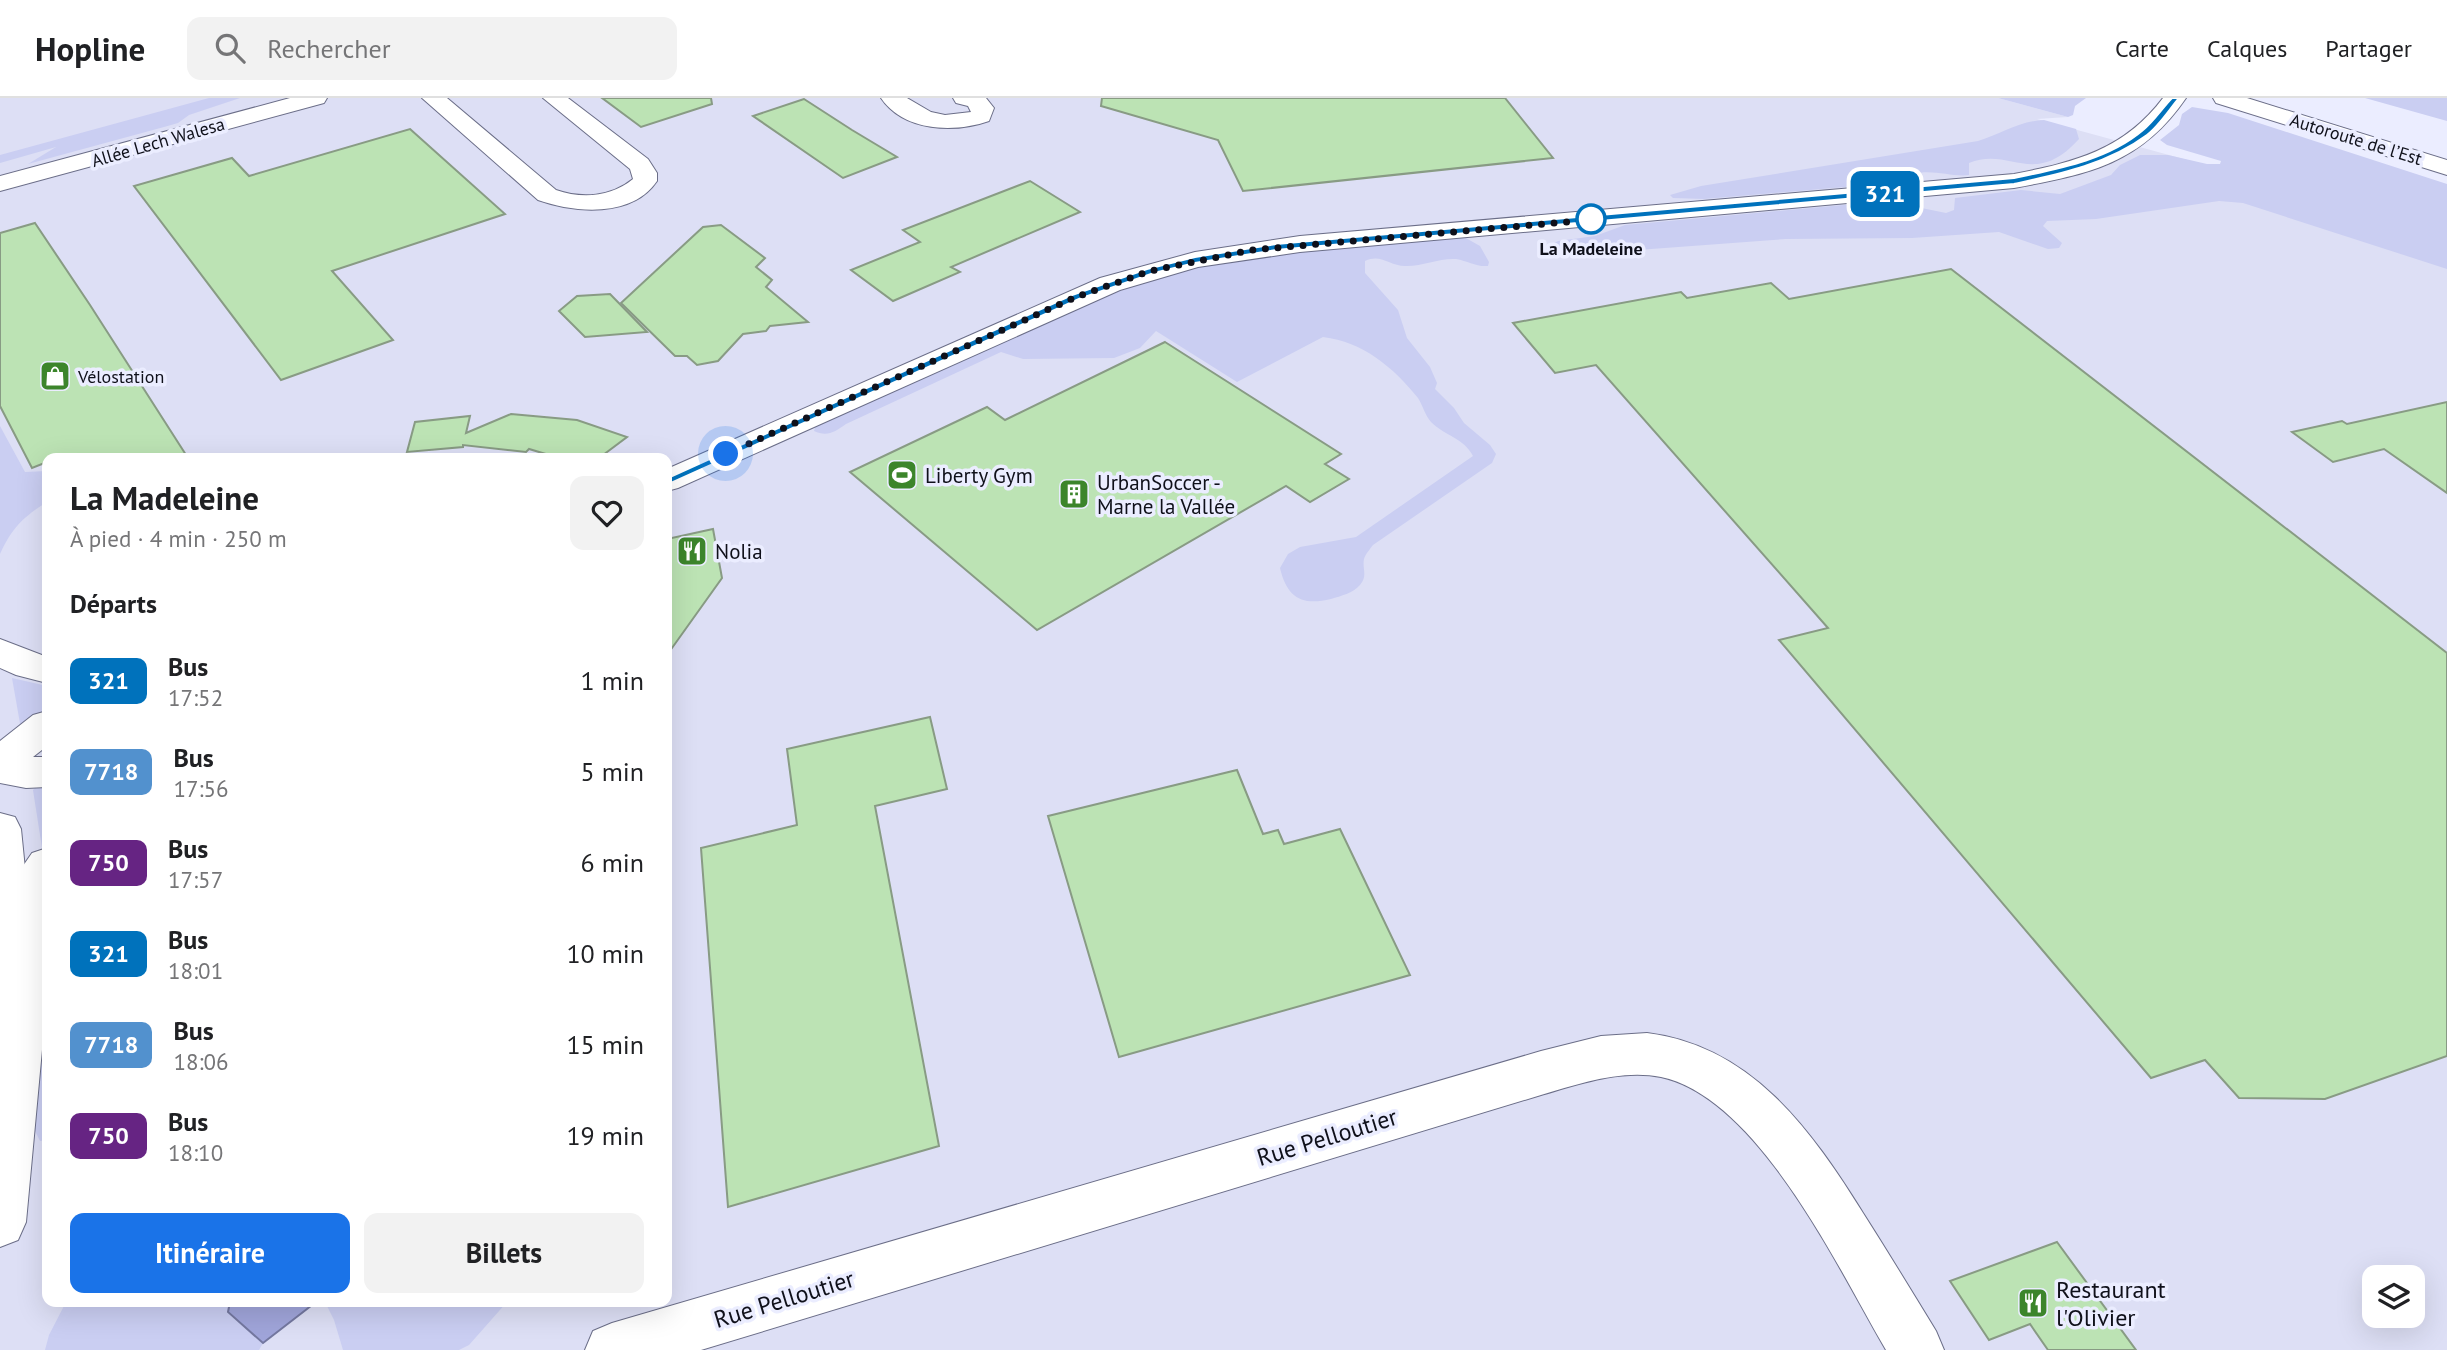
<!DOCTYPE html>
<html lang="fr">
<head>
<meta charset="utf-8">
<style>
	:root { --surface:#fff; --page:#f2f2f2; --text:#202124; --muted:#757577; --line:#e0e0e0; --accent:#1a73e8 }
	body { margin:0; font-family:"PT Sans",sans-serif; background:var(--page); color:var(--text); height:100vh; display:flex; flex-direction:column; font-size:26px; white-space:nowrap }
	* { box-sizing:border-box; margin:0 }
	p { font-size:23px; color:var(--muted) }
	.icon { flex:none; width:38px; height:38px; fill:none; stroke:currentColor; stroke-width:2; stroke-linecap:round; stroke-linejoin:round }
	.map { position:relative; flex:1; overflow:hidden }
	.drawer { position:absolute; left:42px; top:355px; width:630px; height:854px; display:flex; flex-direction:column; background:var(--surface); border-radius:14px; box-shadow:0 7px 28px #0002 }
	.drawer>* { flex:none }
	.badge { padding:0 14px; border-radius:10px; font-size:24px; line-height:46px }
	.fabs { position:absolute; left:2362px; top:1167px; display:grid; gap:14px }
	.fabs a { display:grid; place-items:center; width:63px; height:63px; border-radius:14px; background:var(--surface); box-shadow:0 7px 28px #0002; font-size:35px }
	.you { position:absolute; width:35px; height:35px; margin:-18px; border:5px solid #fff; border-radius:50%; background:#1a73e8; box-shadow:0 0 0 10px #1a73e833 }
	.map>.badge { position:absolute; translate:-50% -50%; box-shadow:0 0 0 4px #fff }
	h2 { padding:0 28px; font-size:26px; line-height:63px }
	.round { display:grid; place-items:center; flex:none; width:74px; height:74px; border-radius:14px; background:var(--page) }
	.headline { display:flex; align-items:center; justify-content:space-between; height:119px; padding:0 28px }
	h1 { font-size:33px; font-weight:800; line-height:52px }
	.action { display:flex; gap:14px; margin-top:auto; padding:14px 28px }
	.action a { flex:1; height:80px; border-radius:14px; background:var(--accent); color:#fff; font-size:28px; font-weight:800; line-height:80px; text-align:center }
	.action a+a { background:var(--page); color:var(--text) }
	ul { padding:0; list-style:none }
	li { display:flex; align-items:center; gap:21px; height:91px; padding:0 28px }
	li div { flex:1 }
	li b { display:block; font-size:26px }
	li em { font-style:normal }
	li .badge { min-width:77px; font-weight:700; text-align:center }
	header { display:flex; align-items:center; gap:42px; box-sizing:border-box; height:98px; padding:0 35px; background:var(--surface); border-bottom:2px solid var(--line) }
	header strong { font-size:33px }
	nav { display:flex; gap:38px; margin-inline-start:auto; font-size:24px }
	.search { width:490px; height:63px; background:var(--page); display:flex; align-items:center; gap:18px; box-sizing:border-box; padding:0 24px; border-radius:14px; color:var(--muted); font-size:26px }
	.map>svg:first-child { display:block }
	.built { fill:#dddff5; fill-rule:evenodd }
	.green { fill:#cacef2 }
	.water { fill:#a0a5da; stroke:#7478a0; stroke-width:2 }
	.building { fill:#bce3b4; stroke:#889b84; stroke-width:2 }
	.lines { fill:none; stroke-linecap:round; stroke-linejoin:round }
	.minor-casing { stroke:#6b6e88; stroke-width:2 }
	.major-casing { stroke:#6b6e88; stroke-width:2 }
	.highway-casing { stroke:#6b6e88; stroke-width:2 }
	.minor { fill:#fff; fill-rule:evenodd }
	.major { fill:#fff; fill-rule:evenodd }
	.highway { fill:#fff; fill-rule:evenodd }
	.line { fill:#0072bc; stroke:#fff; stroke-width:2 }
	.walk { stroke:#0f101a; stroke-width:7; stroke-dasharray:0 12.6 }
	.stop-dot { fill:#fff; stroke:#0072bc; stroke-width:3.5 }
	.labels { text-anchor:middle; dominant-baseline:central; stroke-width:7; stroke-linejoin:round; paint-order:stroke }
	.far-street-label { font-size:18px; fill:#0f101a; stroke:#ebedff }
	.far-stop-label { font-size:18px; font-weight:bold; fill:#0f101a; stroke:#ebedff }
	.far-poi-label { font-size:18px; fill:#0f101a; stroke:#ebedff; text-anchor:start }
	.poi-label { font-size:21px; fill:#0f101a; stroke:#ebedff; text-anchor:start }
	.near-street-label { font-size:24px; fill:#0f101a; stroke:#ebedff }
	.near-poi-label { font-size:24px; fill:#0f101a; stroke:#ebedff; text-anchor:start }
</style>
</head>
<body>
<header>
<strong>Hopline</strong>
<div class="search"><svg class="icon" aria-label="search" viewBox="0 0 24 24"><circle cx="10" cy="10" r="6"/><path d="M15 15l6 6"/></svg>Rechercher</div>
<nav><a>Carte</a><a>Calques</a><a>Partager</a></nav>
</header>
<div class="map">
<svg width="2447" height="1252" viewBox="0 0 2447 1252">
	<rect width="100%" height="100%" fill="#ebedff"/>
	<path class="built" d="M0,0H1998L2068,19L2037,21L2224,72L2447,142V1252H0ZM47,360H667V1204H47ZM2375,1180H2413V1218H2375Z"/>
	<g class="green">
		<path d="M209,0H240L189,17L178,25L164,29L28,66L56,49L0,65V57Z"/>
		<path d="M1998,0H2086L2075,8L2073,17L2068,19Z"/>
		<path d="M2365,0H2447V23Z"/>
		<path d="M2192,9L2228,15L2447,86V171L2243,105L2219,103L2096,121L2047,123L2043,128L2062,145L2059,150L2048,151L1999,134L1912,140L1786,141L1570,157L1564,149L1549,151V148L1558,143L1595,138L1625,127L1887,103L1946,115L1954,112L1955,100L2021,92L2060,96L2111,77L2120,67L2140,57H2168L2207,66H2220L2221,63L2167,47L2160,42L2179,27L2182,16Z"/>
		<path d="M2044,22L2076,31L2079,41C2034,91 2010,48 1969,65V77C1949,80 1918,65 1903,84L1704,101L1673,100L1670,97L1701,88L1978,43C2001,36 2019,23 2044,22Z"/>
		<path d="M1464,139L1480,148L1489,164L1488,168C1476,169 1468,163 1456,161C1440,160 1423,168 1407,168C1390,169 1382,155 1365,163V175L1398,212L1407,240L1430,269L1437,285L1435,291L1454,310L1464,325L1490,347L1496,356L1492,365L1373,447C1370,451 1365,457 1364,461C1362,471 1368,478 1360,487C1353,495 1341,498 1331,501C1302,508 1287,500 1280,470L1288,456L1300,449L1356,439L1473,358C1464,340 1445,338 1431,324C1425,317 1423,308 1418,300C1393,269 1363,244 1323,239L1237,284L1156,233L1140,250L1114,260L1023,261L1001,254L846,326C835,334 827,339 814,333L816,326L1109,197L1162,178L1193,170L1285,155Z"/>
		<path d="M0,328L25,374L47,373V404C23,419 12,430 0,456Z"/>
		<path d="M12,580L47,588V614L21,631Z"/>
		<path d="M47,688V744L42,750L33,692L36,689Z"/>
		<path d="M47,919V1042L40,1043L34,1031L40,940Z"/>
		<path d="M66,1204H230L228,1215L263,1245L259,1252H45L49,1237Z"/>
		<path d="M325,1204H507L469,1247L459,1252H343L334,1222Z"/>
	</g>
	<path class="water" d="M230,1204H316L263,1245L228,1214Z"/>
	<g class="building">
		<path d="M602,0H711L712,6L641,29Z"/>
		<path d="M1102,0H1505L1553,60L1243,93L1218,42L1101,8Z"/>
		<path d="M804,1L852,32L897,59L843,80L753,18Z"/>
		<path d="M410,31L505,116L332,173L393,242L281,282L134,88L232,60L249,78Z"/>
		<path d="M1030,83L1080,114L951,169L960,174L893,203L851,172L920,144L903,132Z"/>
		<path d="M35,125L90,207L188,360H47V364L32,370L0,308V135Z"/>
		<path d="M721,127L765,160L756,169L772,182L766,189L808,224L770,228L766,233L743,236L718,263L697,267L687,258H675L621,205L703,129Z"/>
		<path d="M1951,171L2447,555V958L2325,1001L2239,1000L2205,962L2151,980L1779,542L1828,530L1596,267L1555,275L1513,225L1681,194L1687,200L1771,185L1789,201Z"/>
		<path d="M610,196L647,234L585,239L559,213L577,198Z"/>
		<path d="M1165,244L1341,356L1325,366L1349,381L1310,404L1286,388L1037,532L850,374L987,309L1005,322Z"/>
		<path d="M2447,304V395L2384,351L2333,364L2292,334L2342,323L2347,326Z"/>
		<path d="M511,316L577,322L627,339L599,360H559L529,351L526,354L463,347V349L407,354L415,324L470,318L466,335Z"/>
		<path d="M713,431L722,480L667,557V441Z"/>
		<path d="M930,619L947,691L875,708L939,1048L728,1109L701,750L797,727L787,651Z"/>
		<path d="M1237,672L1263,736L1278,732L1284,746L1340,731L1410,877L1119,959L1048,718Z"/>
		<path d="M2057,1144L2136,1252H2048L2030,1226L1989,1242L1950,1183Z"/>
	</g>
	<g class="lines">
		<g class="minor-casing">
			<g id="minor">
				<path d="M290,0H327L324,5L0,93V78Z"/>
				<path d="M422,0H447L556,92C582,101 611,99 633,81L630,71L543,0H568L648,61L657,75V83C632,120 575,115 538,102Z"/>
				<path d="M881,0H907L931,14L945,17L971,14L968,8L956,5L953,0H986L994,10L989,23C955,35 904,34 881,0Z"/>
				<path d="M2163,0H2186C2141,66 2089,76 2014,90L1300,154L1198,169L1120,192L678,390L667,393V371L1100,180L1195,154L1300,138L2014,76C2075,64 2124,52 2163,0Z"/>
				<path d="M0,541L47,559V585L16,577L0,570Z"/>
				<path d="M47,613V648L33,659H47V689L26,690L0,685V643L33,617Z"/>
				<path d="M47,750C48,781 50,809 36,837L21,842L6,837L0,822L23,768L32,755Z"/>
				<path d="M1647,935C1752,948 1811,1032 1863,1115C1888,1154 1912,1194 1936,1233L1944,1252H1886C1839,1172 1759,1000 1661,979C1621,971 1579,986 1541,997L701,1252H585L593,1233L612,1225L1541,953L1601,938Z"/>
			</g>
		</g>
		<g class="major-casing">
			<path id="major" d="M0,715L15,719L21,731L27,791L43,824V941L26,1124L18,1142L0,1149Z"/>
		</g>
		<g class="highway-casing">
			<path id="highway" d="M2213,0H2247L2447,62V77L2216,5Z"/>
		</g>
		<use href="#minor" class="minor"/>
		<use href="#major" class="major"/>
		<use href="#highway" class="highway"/>
	</g>
	<path class="line" d="M2172,0H2179C2169,12 2159,28 2147,37C2108,66 2060,76 2014,86L1276,152L1195,165L1154,175L1079,201L671,385L661,383L1072,197L1147,171L1195,159L1276,146L2014,80C2057,71 2108,62 2143,32C2154,23 2163,9 2172,0Z"/>
	<g class="lines">
		<path class="walk" d="M726,356L1076,199L1150,173L1252,152L1599,121H1591"/>
	</g>
	<defs>
		<g id="shop-square" transform="scale(1.575)"><rect x="-9" y="-9" width="18" height="18" rx="4" fill="#3c852b" stroke="#ebedff"/><path d="M-5-2.5h2.3a2.7 3.5 0 0 1 5.4 0H5L5.5 6h-11ZM-1.5-2.5h3a1.5 2.3 0 0 0-3 0Z" fill="#fff"/></g>
		<g id="stadium-square" transform="scale(1.575)"><rect x="-9" y="-9" width="18" height="18" rx="4" fill="#3c852b" stroke="#ebedff"/><path d="M0-5a6.5 5 0 1 0 0 10a6.5 5 0 1 0 0-10ZM-3.5-1.8h7v3.6h-7Z" fill="#fff"/></g>
		<g id="building-square" transform="scale(1.575)"><rect x="-9" y="-9" width="18" height="18" rx="4" fill="#3c852b" stroke="#ebedff"/><path d="M-4-6H4V6H1V3H-1V6H-4ZM-2.5-4.3h1.7v1.8h-1.7ZM.8-4.3h1.7v1.8H.8ZM-2.5-1h1.7V.8h-1.7ZM.8-1h1.7V.8H.8Z" fill="#fff"/></g>
		<g id="restaurant-square" transform="scale(1.575)"><rect x="-9" y="-9" width="18" height="18" rx="4" fill="#3c852b" stroke="#ebedff"/><path d="M-5-6h1v4h1v-4h1v4h1v-4h1v5L-1.5 .5V6h-2V.5L-5-1ZM5-6V6H3V1.5H1.5Q1.5-4 5-6Z" fill="#fff"/></g>
	</defs>
	<g fill-rule="evenodd">
		<use href="#shop-square" x="55" y="278"/>
		<use href="#stadium-square" x="902" y="377"/>
		<use href="#building-square" x="1074" y="396"/>
		<use href="#restaurant-square" x="692" y="453"/>
		<use href="#restaurant-square" x="2033" y="1205"/>
	</g>
	<circle class="stop-dot" cx="1591" cy="121" r="14"/>
	<g class="labels">
		<g class="far-street-label">
			<text transform="translate(2356 41) rotate(17)">Autoroute de l’Est</text>
			<text transform="translate(158 44) rotate(-16)">Allée Lech Walesa</text>
		</g>
		<g class="far-stop-label">
			<text x="1591" y="150">La Madeleine</text>
		</g>
		<g class="far-poi-label">
			<text x="78" y="278">Vélostation</text>
		</g>
		<g class="poi-label">
			<text x="925" y="377">Liberty Gym</text>
			<text x="1097" y="384">UrbanSoccer -<tspan x="1097" dy="24">Marne la Vallée</tspan></text>
			<text x="715" y="453">Nolia</text>
		</g>
		<g class="near-street-label">
			<text transform="translate(1327 1039) rotate(-17)">Rue Pelloutier</text>
			<text transform="translate(784 1201) rotate(-17)">Rue Pelloutier</text>
		</g>
		<g class="near-poi-label">
			<text x="2056" y="1191">Restaurant<tspan x="2056" dy="28">l'Olivier</tspan></text>
		</g>
	</g>
</svg>
<div class="fabs">
<a><svg class="icon" aria-label="layers" viewBox="0 0 24 24"><path d="M12 4l9 5-9 5-9-5zM3 14l9 5 9-5"/></svg></a>
</div>
<div class="you" style="left:726px;top:356px"></div>
<b class="badge" style="left:1885px;top:96px;background:#0072bc;color:#fff">321</b>
<section class="drawer">
<div class="headline"><div><h1>La Madeleine</h1><p>À pied · 4 min · 250 m</p></div><a class="round"><svg class="icon" aria-label="heart" viewBox="0 0 24 24"><path d="M12 20l-8-8c-3-5 5-10 8-4 3-6 11-1 8 4z"/></svg></a></div>
<h2>Départs</h2>
<ul>
<li><span class="badge" style="background:#0072bc;color:#fff">321</span><div><b>Bus</b><p>17:52</p></div><em>1 min</em></li>
<li><span class="badge" style="background:#5291ce;color:#fff">7718</span><div><b>Bus</b><p>17:56</p></div><em>5 min</em></li>
<li><span class="badge" style="background:#662483;color:#fff">750</span><div><b>Bus</b><p>17:57</p></div><em>6 min</em></li>
<li><span class="badge" style="background:#0072bc;color:#fff">321</span><div><b>Bus</b><p>18:01</p></div><em>10 min</em></li>
<li><span class="badge" style="background:#5291ce;color:#fff">7718</span><div><b>Bus</b><p>18:06</p></div><em>15 min</em></li>
<li><span class="badge" style="background:#662483;color:#fff">750</span><div><b>Bus</b><p>18:10</p></div><em>19 min</em></li>
</ul>
<div class="action"><a>Itinéraire</a><a>Billets</a></div>
</section>
</div>
</body>
</html>
